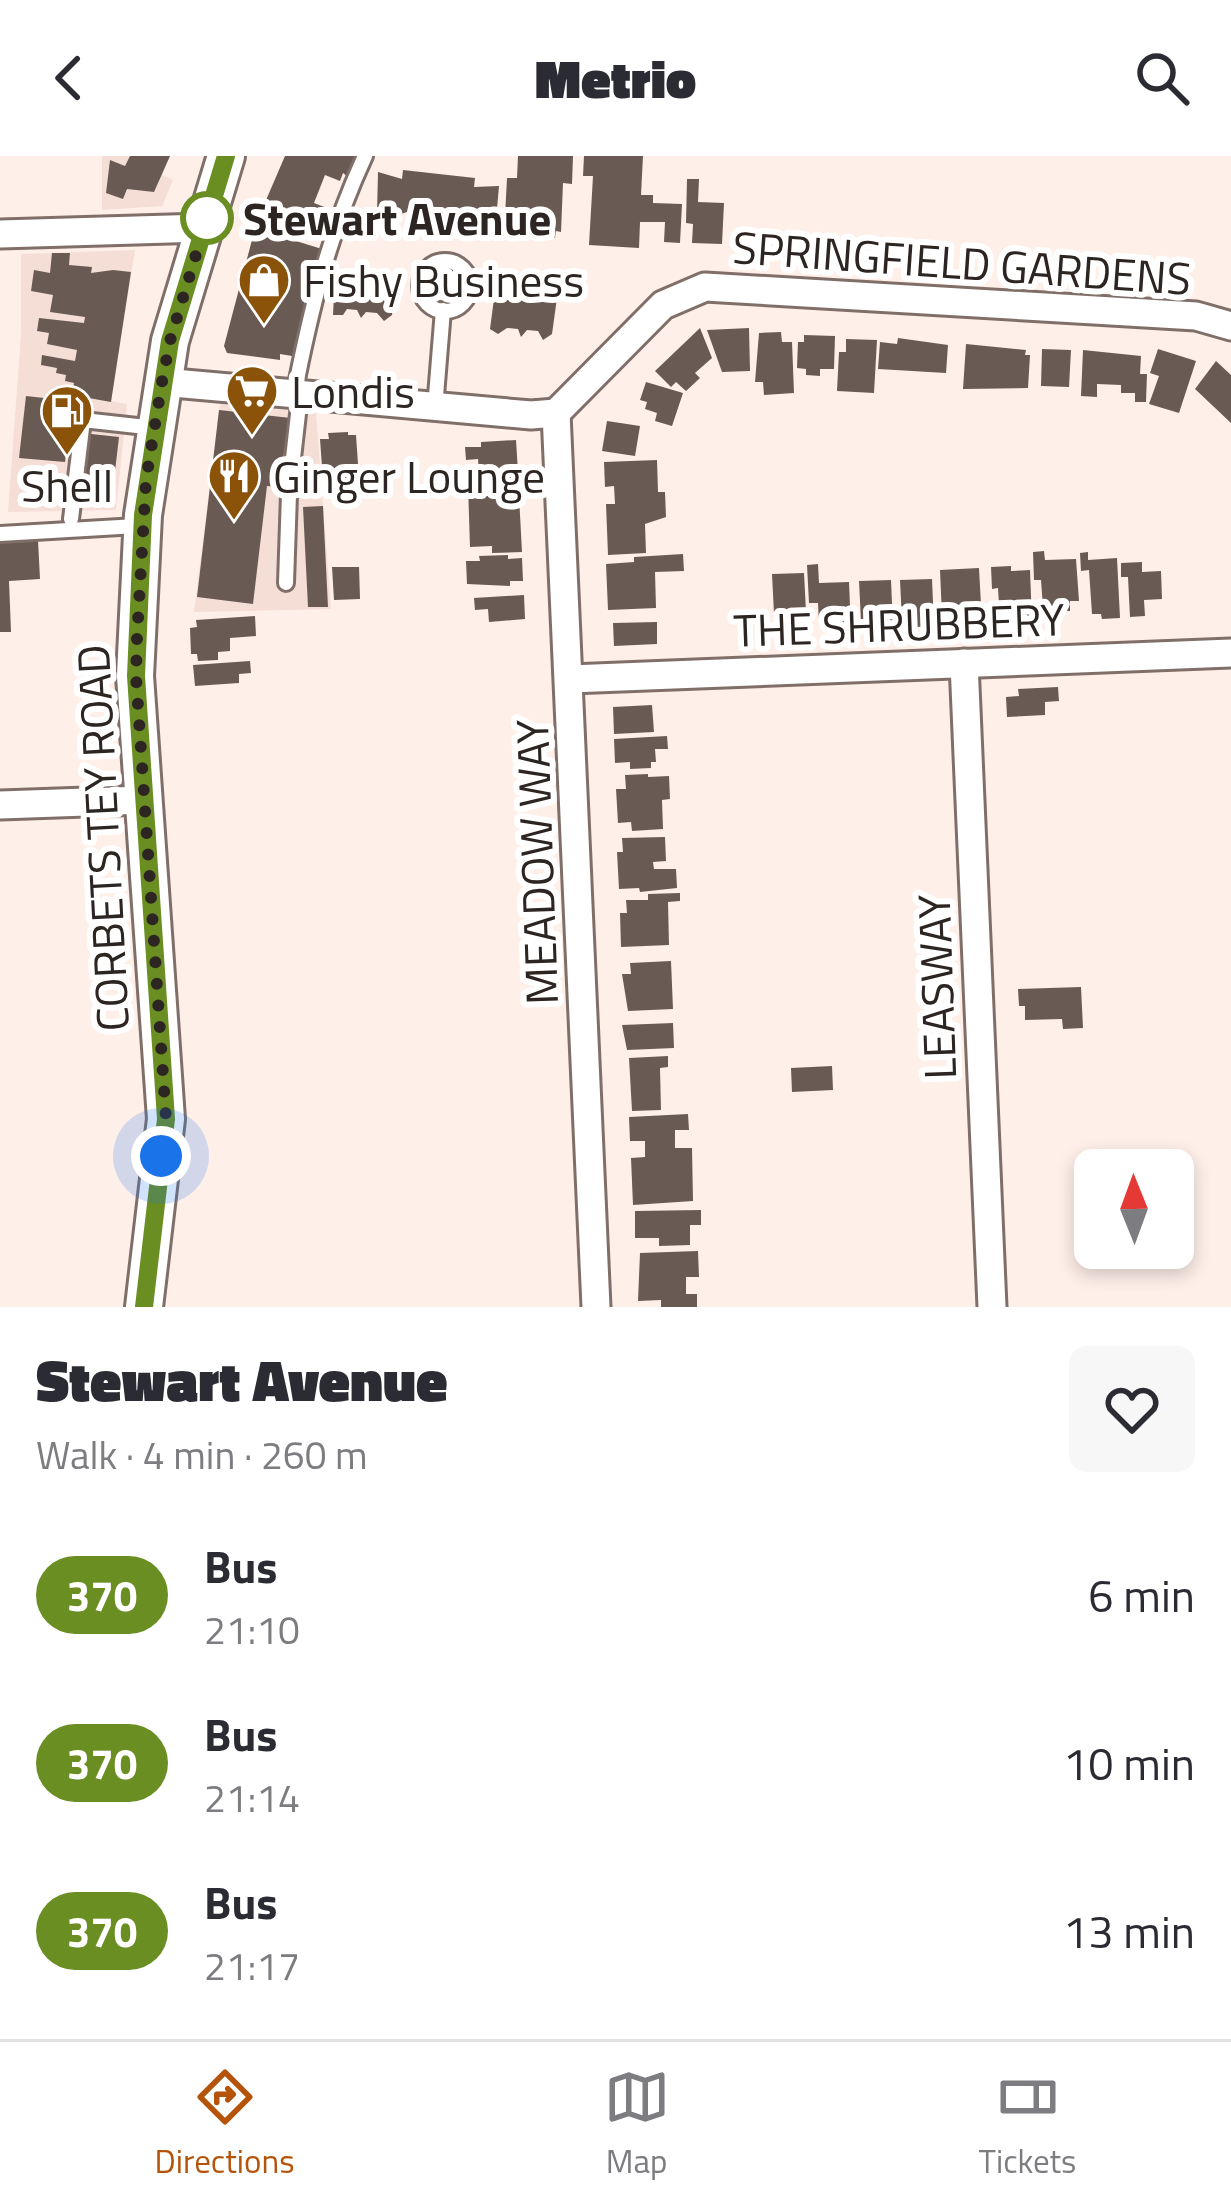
<!DOCTYPE html>
<html lang="en">
<head>
<meta charset="utf-8">
<style>
	:root { --surface:#fff; --page:#f7f7f7; --text:#2b2b33; --muted:#7c7c81; --line:#e1e1e2; --accent:#b45309 }
	body { margin:0; font-family:"Titillium Web",sans-serif; background:var(--page); color:var(--text); height:100vh; display:flex; flex-direction:column; font-size:45px; white-space:nowrap }
	* { box-sizing:border-box; margin:0 }
	p { font-size:39px; color:var(--muted) }
	.icon { flex:none; width:66px; height:66px; fill:none; stroke:currentColor; stroke-width:2; stroke-linecap:round; stroke-linejoin:round }
	.map { position:relative; height:1151px; overflow:hidden }
	.panel { display:flex; flex-direction:column; background:var(--surface); flex:1 }
	.panel>* { flex:none }
	.badge { padding:0 24px; border-radius:39px; font-size:42px; line-height:78px }
	.needle { width:78px; rotate:359deg }
	.controls { position:absolute; left:1074px; top:993px; display:grid; gap:24px }
	.controls a { display:grid; place-items:center; width:120px; height:120px; border-radius:18px; background:var(--surface); box-shadow:0 6px 18px #0003; font-size:60px }
	.you { position:absolute; width:60px; height:60px; margin:-30px; border:9px solid #fff; border-radius:50%; background:#1a73e8; box-shadow:0 0 0 18px #1a73e833 }
	.map>.badge { position:absolute; translate:-50% -50%; box-shadow:0 0 0 6px #fff }
	.round { display:grid; place-items:center; flex:none; width:126px; height:126px; border-radius:18px; background:var(--page) }
	.headline { display:flex; align-items:center; justify-content:space-between; height:204px; padding:0 36px }
	h1 { font-size:57px; font-weight:800; line-height:90px }
	ul { padding:0; list-style:none }
	li { display:flex; align-items:center; gap:36px; height:168px; padding:0 36px }
	li div { flex:1 }
	li b { display:block; font-size:45px }
	li em { font-style:normal }
	li .badge { min-width:132px; font-weight:700; text-align:center }
	header { display:flex; justify-content:space-between; align-items:center; height:156px; padding:0 36px; background:var(--surface); font-size:54px; font-weight:800 }
	.dock { display:flex; justify-content:space-around; align-items:center; height:168px; border-top:3px solid var(--line); background:var(--surface); font-size:33px; color:var(--muted) }
	.dock a { display:grid; justify-items:center; gap:6px }
	.dock .on { color:var(--accent) }
	.map>svg:first-child { display:block }
	.built { fill:#f4ded6 }
	.building { fill:#6a5a54 }
	.lines { fill:none; stroke-linecap:round; stroke-linejoin:round }
	.lane-casing { stroke:#806f69; stroke-width:20 }
	.street-casing { stroke:#806f69; stroke-width:33 }
	.secondary-casing { stroke:#806f69; stroke-width:42 }
	.lane { stroke:#fff; stroke-width:14 }
	.street { stroke:#fff; stroke-width:27 }
	.secondary { stroke:#fff; stroke-width:36 }
	.line-casing { stroke:#fff; stroke-width:27 }
	.line { stroke:#6b8e23; stroke-width:18 }
	.walk { stroke:#2c2522; stroke-width:12; stroke-dasharray:0 21.6 }
	.stop-dot { fill:#fff; stroke:#6b8e23; stroke-width:6 }
	.labels { text-anchor:middle; dominant-baseline:central; stroke-width:12; stroke-linejoin:round; paint-order:stroke }
	.stop-label { font-size:45px; font-weight:bold; fill:#2c2522; stroke:#fff; text-anchor:start }
	.street-label { font-size:45px; fill:#2c2522; stroke:#fff }
	.poi-label { font-size:45px; fill:#2c2522; stroke:#fff; text-anchor:start }
</style>
</head>
<body>
<header><svg class="icon" aria-label="back" viewBox="0 0 24 24"><path d="M15 5l-7 7 7 7"/></svg>Metrio<svg class="icon" aria-label="search" viewBox="0 0 24 24"><circle cx="10" cy="10" r="6"/><path d="M15 15l6 6"/></svg></header>
<div class="map">
<svg width="1231" height="1151" viewBox="0 0 1231 1151">
	<rect width="100%" height="100%" fill="#ffefe9"/>
	<g class="built">
		<path d="M102,0H170L162,19L173,24L162,50L102,54Z"/>
		<path d="M135,94L111,245L127,248L116,354L8,356L21,179V98Z"/>
		<path d="M220,248L316,257L331,453L194,456Z"/>
	</g>
	<g class="building">
		<path d="M130,0H170L154,36L127,33L123,43L106,37L110,4L125,10Z"/>
		<path d="M285,0H358L348,21L343,17L340,25L325,19L314,47L332,54L327,65L308,58L298,79L296,85L322,93L292,200L280,198V204L227,197L224,190L257,65Z"/>
		<path d="M518,0H573L572,28L563,27L561,76L556,75L555,82L504,79L507,22H517Z"/>
		<path d="M584,0H643L641,39H653V47L682,48L680,87L664,86L665,66H640L639,92L589,89L593,20H583Z"/>
		<path d="M403,14L475,22L474,31L499,30L496,64L490,71L481,69L479,63L463,65L460,61L410,55L401,58L390,52L381,60L377,57L378,16L402,23Z"/>
		<path d="M687,23H699L698,46L724,47L722,88L692,87L693,68L686,67Z"/>
		<path d="M52,97H70L69,109L92,111L91,117L113,114L131,116L111,246L72,239L74,227L65,225L66,219L56,217L57,212L41,209L42,199L75,205L77,194L47,188L49,177L37,175L39,162L84,167L85,161L50,156L53,139L31,135L34,114L50,117Z"/>
		<path d="M335,118L363,126L396,124L392,159L384,165L377,157L366,156L361,162L357,154L347,153L343,159H333Z"/>
		<path d="M495,135L511,137L510,142L530,141V144L543,146L544,141L557,142L552,178L543,184L538,175L527,174L521,181L518,173L507,172L498,178L490,173Z"/>
		<path d="M700,172L712,202L695,217L700,222L686,235L676,226L671,231L655,215Z"/>
		<path d="M749,172L750,215L722,216L707,174Z"/>
		<path d="M781,176L782,186H792L794,237L764,239L763,226H755L759,177Z"/>
		<path d="M804,179L835,180L834,213H820V220L806,219V213L797,212L798,186H804Z"/>
		<path d="M898,182L948,189L946,217L878,213L880,186L897,188Z"/>
		<path d="M846,183L877,184L874,237L837,235L839,196H846Z"/>
		<path d="M966,188L1026,194L1025,199H1030L1028,232L963,233Z"/>
		<path d="M1042,193L1071,194L1069,231L1041,230Z"/>
		<path d="M1158,193L1196,205L1179,257L1149,248L1159,220L1150,217Z"/>
		<path d="M1083,194L1141,200L1140,218H1147L1146,246H1135V237H1121V229L1097,228V241L1081,240Z"/>
		<path d="M1216,205L1231,219V267L1195,233Z"/>
		<path d="M646,226L683,237L672,270L655,265L657,257L645,253L647,246L640,244Z"/>
		<path d="M26,240L71,245L65,306L19,302Z"/>
		<path d="M219,254L291,262L277,331L267,330L253,448L197,441Z"/>
		<path d="M607,265L640,270L635,300L602,295Z"/>
		<path d="M73,276L119,281L114,324L67,320Z"/>
		<path d="M348,276V279H356L360,337L324,339L320,283H329L328,277Z"/>
		<path d="M516,284L518,316L479,318L478,303L466,304L465,291H481V286Z"/>
		<path d="M657,304L658,336H665L666,361L645,368L646,397L608,399L606,348H615L614,330L605,331L604,306Z"/>
		<path d="M518,321L522,396L492,397V390L470,391L468,329L488,328V322Z"/>
		<path d="M323,350L328,451H308L303,351Z"/>
		<path d="M38,384L40,423L9,425L11,476H0V385Z"/>
		<path d="M1044,395L1045,404L1076,403L1079,445H1070V455H1061L1062,465L1044,466L1041,424H1034L1033,396Z"/>
		<path d="M1088,396V404L1117,402L1120,462L1102,463L1101,458H1092L1089,414L1081,415L1080,397Z"/>
		<path d="M683,398L684,415L655,416L656,452L608,454L606,408L634,406V401Z"/>
		<path d="M508,399V403L522,402L523,425H510V430L467,428L466,405H480L479,400Z"/>
		<path d="M1142,406V416L1161,415L1162,443L1144,444L1145,460L1130,461L1128,421H1121V407Z"/>
		<path d="M818,408L819,427L849,426L851,474L831,475V468L819,469L818,447H809L807,409Z"/>
		<path d="M1011,410V415L1030,414L1032,466L1013,467L1012,448L999,449L998,432L992,433L991,411Z"/>
		<path d="M332,411H359L360,443L334,444Z"/>
		<path d="M979,412L981,449L958,450V460L942,461L940,414Z"/>
		<path d="M804,417L807,475L790,476L789,458H774L772,418Z"/>
		<path d="M932,423L934,470L916,471V464L902,465L900,424Z"/>
		<path d="M891,424L893,471L876,472L875,465L861,466L859,425Z"/>
		<path d="M524,439L525,463L489,466L488,453L475,454L474,442Z"/>
		<path d="M255,460L256,480L230,482V495L218,496V504L198,505L197,498H191L190,472L197,471L196,464Z"/>
		<path d="M657,466V488L614,490L613,467Z"/>
		<path d="M250,505L251,517L239,518V527L195,530L193,509Z"/>
		<path d="M1058,531L1059,545L1045,546V559L1007,561L1006,541L1019,540L1018,533Z"/>
		<path d="M652,549L654,576L614,578L613,551Z"/>
		<path d="M667,580L668,593H655L656,606H651V612L630,613V606L615,607L614,583Z"/>
		<path d="M648,618V621L669,620L670,643L662,644L663,673L632,675L631,666L618,667L616,633H626L625,619Z"/>
		<path d="M665,681L666,705L653,706L654,713H676L677,732L640,736L639,732L619,733L617,696H623L622,682Z"/>
		<path d="M680,737V745L668,746L669,789L621,791L620,757H627L626,744H648V738Z"/>
		<path d="M671,805L673,853L628,855L622,818H631L630,807Z"/>
		<path d="M1081,831L1083,872L1063,873L1062,863L1025,864V850H1019L1018,833Z"/>
		<path d="M673,867L674,892L627,894L622,869Z"/>
		<path d="M668,900V911L660,912L661,954L632,955L629,902Z"/>
		<path d="M832,910L833,934L792,936L791,912Z"/>
		<path d="M688,958L689,974H675V992H692L693,1045L633,1049L631,1002L645,1001V985H630L629,961Z"/>
		<path d="M701,1054V1069H690V1089L659,1090V1082H635V1055Z"/>
		<path d="M698,1095L699,1121H686V1138H697V1151H661V1144L638,1145L640,1097Z"/>
	</g>
	<g class="lines">
		<g class="lane-casing">
			<g id="lane">
				<circle cx="445" cy="130" r="25"/>
				<path d="M294,239C310,157 329,77 365,0"/>
				<path d="M435,252L443,154"/>
				<path d="M71,363L83,264L155,272"/>
				<path d="M0,378L137,370"/>
				<path d="M286,427L289,338L300,240"/>
			</g>
		</g>
		<g class="street-casing">
			<g id="street">
				<path d="M0,78L204,72"/>
				<path d="M162,226L531,259L556,257L663,149L705,131L1196,160L1231,170"/>
				<path d="M556,257L596,1151"/>
				<path d="M964,507L992,1151"/>
				<path d="M570,523L1231,497"/>
				<path d="M0,649L144,644"/>
			</g>
		</g>
		<g class="secondary-casing">
			<path id="secondary" d="M144,1151L166,963L135,520L143,359L170,185L226,0"/>
		</g>
		<use href="#lane" class="lane"/>
		<use href="#street" class="street"/>
		<use href="#secondary" class="secondary"/>
	</g>
	<g class="lines">
		<g class="line-casing">
			<path id="line" d="M144,1151L166,963L136,520L143,359L170,185L226,0"/>
		</g>
		<use href="#line" class="line"/>
		<path class="walk" d="M161,1000L166,963L136,520L137,482L146,324L162,226L170,185L207,62"/>
	</g>
	<defs>
		<g id="shop-pin" transform="scale(2.7)"><path d="M0 17L-7.5 6A9.5 9.5 0 1 1 7.5 6Z" fill="#8b5309" stroke="#fff"/><path d="M-5-2.5h2.3a2.7 3.5 0 0 1 5.4 0H5L5.5 6h-11ZM-1.5-2.5h3a1.5 2.3 0 0 0-3 0Z" fill="#fff"/></g>
		<g id="supermarket-pin" transform="scale(2.7)"><path d="M0 17L-7.5 6A9.5 9.5 0 1 1 7.5 6Z" fill="#8b5309" stroke="#fff"/><path d="M-6-5.5h2.5l.6 2H6L4.5 2H-2.5L-4.4-4H-6ZM-1.5 3.2a1.3 1.3 0 1 0 .1 0ZM3 3.2a1.3 1.3 0 1 0 .1 0Z" fill="#fff"/></g>
		<g id="fuel-pin" transform="scale(2.7)"><path d="M0 17L-7.5 6A9.5 9.5 0 1 1 7.5 6Z" fill="#8b5309" stroke="#fff"/><path d="M-5.5-6h7V0h2V4h1.3V-2.5L3-4.5l.8-.8L6-3V5H2.5V1h-1V6h-7ZM-4.2-4.7v3.2H.2V-4.7Z" fill="#fff"/></g>
		<g id="restaurant-pin" transform="scale(2.7)"><path d="M0 17L-7.5 6A9.5 9.5 0 1 1 7.5 6Z" fill="#8b5309" stroke="#fff"/><path d="M-5-6h1v4h1v-4h1v4h1v-4h1v5L-1.5 .5V6h-2V.5L-5-1ZM5-6V6H3V1.5H1.5Q1.5-4 5-6Z" fill="#fff"/></g>
	</defs>
	<g fill-rule="evenodd">
		<use href="#shop-pin" x="264" y="124"/>
		<use href="#supermarket-pin" x="252" y="235"/>
		<use href="#fuel-pin" x="67" y="255"/>
		<use href="#restaurant-pin" x="234" y="320"/>
	</g>
	<circle class="stop-dot" cx="207" cy="62" r="24"/>
	<g class="labels">
		<g class="stop-label">
			<text x="243" y="62">Stewart Avenue</text>
		</g>
		<g class="street-label">
			<text transform="translate(962 106) rotate(4)">SPRINGFIELD GARDENS</text>
			<text transform="translate(899 468) rotate(-2)">THE SHRUBBERY</text>
			<text transform="translate(102 682) rotate(-93)">CORBETS TEY ROAD</text>
			<text transform="translate(536 706) rotate(-92)">MEADOW WAY</text>
			<text transform="translate(936 831) rotate(-92)">LEASWAY</text>
		</g>
		<g class="poi-label">
			<text x="303" y="124">Fishy Business</text>
			<text x="291" y="235">Londis</text>
			<text x="273" y="320">Ginger Lounge</text>
			<text x="67" y="329" text-anchor="middle">Shell</text>
		</g>
	</g>
</svg>
<div class="controls">
<a><svg class="needle" viewBox="-14 -14 28 28"><path d="M0-13l5 13h-10z" fill="#e53935"/><path d="M0 13l5-13h-10z" fill="#7c7c81"/></svg></a>
</div>
<div class="you" style="left:161px;top:1000px"></div>
</div>
<section class="panel">
<div class="headline"><div><h1>Stewart Avenue</h1><p>Walk · 4 min · 260 m</p></div><a class="round"><svg class="icon" aria-label="heart" viewBox="0 0 24 24"><path d="M12 20l-8-8c-3-5 5-10 8-4 3-6 11-1 8 4z"/></svg></a></div>
<ul>
<li><span class="badge" style="background:#6b8e23;color:#fff">370</span><div><b>Bus</b><p>21:10</p></div><em>6 min</em></li>
<li><span class="badge" style="background:#6b8e23;color:#fff">370</span><div><b>Bus</b><p>21:14</p></div><em>10 min</em></li>
<li><span class="badge" style="background:#6b8e23;color:#fff">370</span><div><b>Bus</b><p>21:17</p></div><em>13 min</em></li>
</ul>
</section>
<nav class="dock">
<a class="on"><svg class="icon" aria-label="directions" viewBox="0 0 24 24"><path d="M12 3l9 9-9 9-9-9zM9 14v-3h6M13 9l2 2-2 2"/></svg>Directions</a>
<a><svg class="icon" aria-label="map" viewBox="0 0 24 24"><path d="M3 6l6-2 6 2 6-2v14l-6 2-6-2-6 2zM9 4v14M15 6v14"/></svg>Map</a>
<a><svg class="icon" aria-label="tickets" viewBox="0 0 24 24"><path d="M3 7h18v10H3zM15 7v10"/></svg>Tickets</a>
</nav>
</body>
</html>
